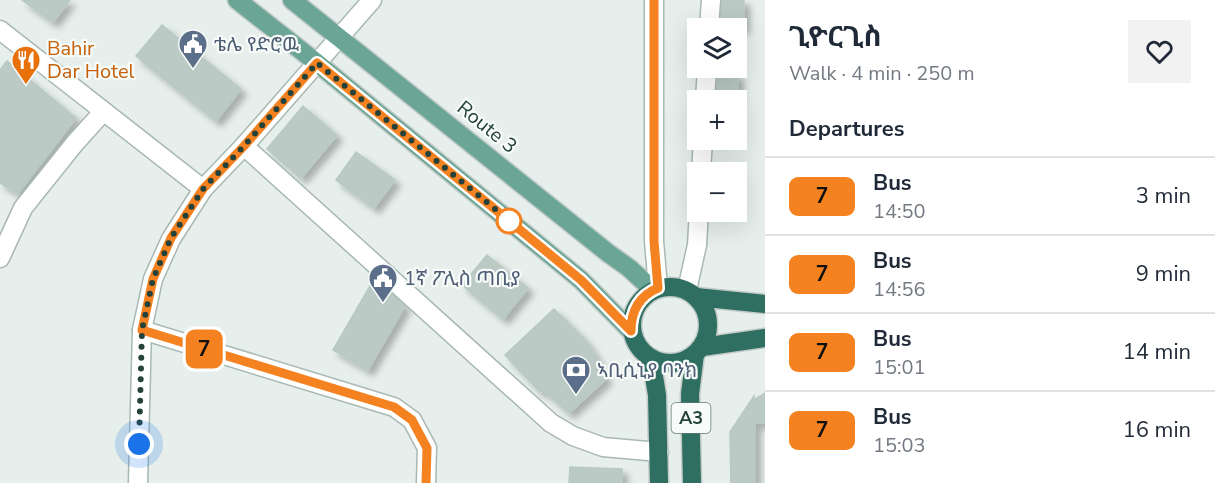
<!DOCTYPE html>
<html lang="en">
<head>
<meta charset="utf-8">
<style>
	:root { --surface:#fff; --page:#f2f2f3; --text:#1f2937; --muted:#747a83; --line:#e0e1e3 }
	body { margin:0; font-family:"Nunito Sans","Noto Sans Ethiopic",sans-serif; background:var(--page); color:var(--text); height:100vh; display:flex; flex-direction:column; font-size:22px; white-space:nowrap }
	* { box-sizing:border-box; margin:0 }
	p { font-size:20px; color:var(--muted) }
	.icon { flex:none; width:33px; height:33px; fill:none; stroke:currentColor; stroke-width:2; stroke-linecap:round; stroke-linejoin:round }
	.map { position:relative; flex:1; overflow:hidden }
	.drawer { display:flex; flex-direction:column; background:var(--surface); width:450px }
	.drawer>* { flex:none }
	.badge { padding:0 12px; border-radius:9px; font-size:21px; line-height:39px }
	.controls { position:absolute; left:687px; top:18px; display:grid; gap:12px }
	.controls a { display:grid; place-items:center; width:60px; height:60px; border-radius:0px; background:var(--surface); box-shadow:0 6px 24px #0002; font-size:30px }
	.you { position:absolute; width:30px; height:30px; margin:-15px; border:4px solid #fff; border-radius:50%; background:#1a73e8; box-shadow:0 0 0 9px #1a73e833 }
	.map>.badge { position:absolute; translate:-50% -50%; box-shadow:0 0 0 3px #fff }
	h2 { padding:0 24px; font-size:22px; line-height:54px }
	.round { display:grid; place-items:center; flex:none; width:63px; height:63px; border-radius:0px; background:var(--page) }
	.headline { display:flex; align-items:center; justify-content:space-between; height:102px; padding:0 24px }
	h1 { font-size:28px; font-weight:700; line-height:45px }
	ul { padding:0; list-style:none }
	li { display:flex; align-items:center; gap:18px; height:78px; padding:0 24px; border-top:2px solid var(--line) }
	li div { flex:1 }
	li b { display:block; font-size:22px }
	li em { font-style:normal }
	li .badge { min-width:66px; font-weight:700; text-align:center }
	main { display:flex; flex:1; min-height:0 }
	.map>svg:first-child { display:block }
	.building { fill:#bbcac4; stroke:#b8c9c2; stroke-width:1.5; filter:url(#shadow) }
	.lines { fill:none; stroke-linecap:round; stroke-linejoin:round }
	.minor-casing { stroke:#a8b8b2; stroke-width:21 }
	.major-casing { stroke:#c2cac8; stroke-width:21 }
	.highway-casing { stroke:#c2cac8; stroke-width:21 }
	.minor { stroke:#fff; stroke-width:18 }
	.major { stroke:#6aa596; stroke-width:18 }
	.highway { stroke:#2f6f62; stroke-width:18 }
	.line-casing { stroke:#fff; stroke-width:14 }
	.line { stroke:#f58220; stroke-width:9 }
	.walk { stroke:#24423a; stroke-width:6; stroke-dasharray:0 10.8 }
	.stop-dot { fill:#fff; stroke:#f58220; stroke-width:3 }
	.labels { text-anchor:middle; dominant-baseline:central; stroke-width:4.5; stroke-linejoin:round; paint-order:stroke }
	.shield { fill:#f7fbf9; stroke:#637a73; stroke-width:1.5 }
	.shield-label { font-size:18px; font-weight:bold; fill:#24423a }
	.service-label { font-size:20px; fill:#4e5e75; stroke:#f7fbf9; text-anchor:start }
	.food-label { font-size:20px; fill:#c56008; stroke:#f7fbf9; text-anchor:start }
	.street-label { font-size:20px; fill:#24423a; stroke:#f7fbf9 }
</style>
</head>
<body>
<main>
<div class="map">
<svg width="765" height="483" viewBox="0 0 765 483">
	<defs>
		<filter id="shadow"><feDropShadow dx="5.5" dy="5.5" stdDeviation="3" flood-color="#0004"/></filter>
	</defs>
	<rect width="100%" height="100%" fill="#e6efeb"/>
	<g class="building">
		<path d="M22,0H70L53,22Z"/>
		<path d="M722,0H744V28H720Z"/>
		<path d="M162,25L241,89L216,121L136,56Z"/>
		<path d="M7,61L76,118L18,193L0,183V70Z"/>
		<path d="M718,74H738L737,100H716Z"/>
		<path d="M303,106L337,135L301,178L267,149Z"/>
		<path d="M356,152L395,180L374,208L336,180Z"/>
		<path d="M487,255L528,288L503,319L462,285Z"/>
		<path d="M374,279L405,306L368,370L333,350Z"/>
		<path d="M554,309L585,340L597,358L606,379L569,413L544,391L540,392L505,355Z"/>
		<path d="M765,393V423H755V483H731L730,432L754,396V400Z"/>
		<path d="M570,467L622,469V483H569Z"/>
	</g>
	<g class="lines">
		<g class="minor-casing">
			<g id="minor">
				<path d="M654,0V241L658,288"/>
				<path d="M709,28L711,0"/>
				<path d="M0,30L203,189"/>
				<path d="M705,100L707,68"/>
				<path d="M244,146L551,423L573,436L603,447L659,452"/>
				<path d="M701,172L703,140"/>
				<path d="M0,258L23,208L75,143L103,112"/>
				<path d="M687,290L697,245L699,212"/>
				<path d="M142,330L394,407L412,420L427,448L426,483"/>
				<path d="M138,483L142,330L153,279L171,239L203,189L244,146L372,0"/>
			</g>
		</g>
		<g class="major-casing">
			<g id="major">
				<path d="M237,0L317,63L581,280L631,331"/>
				<path d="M292,0L608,253L629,268L653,290"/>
			</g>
		</g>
		<g class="highway-casing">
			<g id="highway">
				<circle cx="670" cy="325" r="38"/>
				<path d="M696,297L765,304"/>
				<path d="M702,347L765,338"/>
				<path d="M651,358L657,395L659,483"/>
				<path d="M692,483L690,394L695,354"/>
			</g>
		</g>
		<use href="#minor" class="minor"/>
		<use href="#major" class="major"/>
		<use href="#highway" class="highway"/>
	</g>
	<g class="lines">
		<g class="line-casing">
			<path id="line" d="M426,483L427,448L412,420L394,407L142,330L153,279L171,238L203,189L244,146L317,63L581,280L631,331C631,311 639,296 658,288L654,241V0"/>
		</g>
		<use href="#line" class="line"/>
		<path class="walk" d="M139,444L142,330L153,279L171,238L203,189L244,146L317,63L511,222L509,221"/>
	</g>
	<defs>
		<g id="civic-pin" transform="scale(1.5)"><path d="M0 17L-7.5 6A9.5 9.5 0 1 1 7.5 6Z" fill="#5c6f8a" stroke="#f7fbf9"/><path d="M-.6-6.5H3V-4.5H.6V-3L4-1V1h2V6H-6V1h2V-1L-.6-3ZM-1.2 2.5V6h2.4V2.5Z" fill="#fff"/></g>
		<g id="restaurant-pin" transform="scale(1.5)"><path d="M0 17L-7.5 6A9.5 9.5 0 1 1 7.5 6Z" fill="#e8710a" stroke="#f7fbf9"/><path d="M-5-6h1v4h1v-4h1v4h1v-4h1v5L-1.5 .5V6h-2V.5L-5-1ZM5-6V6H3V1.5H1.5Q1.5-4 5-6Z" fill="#fff"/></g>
		<g id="bank-pin" transform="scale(1.5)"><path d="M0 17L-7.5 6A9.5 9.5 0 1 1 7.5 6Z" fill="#5c6f8a" stroke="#f7fbf9"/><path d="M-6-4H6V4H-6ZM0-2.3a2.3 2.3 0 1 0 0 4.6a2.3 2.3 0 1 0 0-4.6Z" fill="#fff"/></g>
	</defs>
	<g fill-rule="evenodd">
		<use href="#civic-pin" x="193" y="44"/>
		<use href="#restaurant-pin" x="26" y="60"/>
		<use href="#civic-pin" x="383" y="278"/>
		<use href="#bank-pin" x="576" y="370"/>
	</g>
	<circle class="stop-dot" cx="509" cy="221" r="12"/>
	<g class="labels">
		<rect class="shield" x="671.5" y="403" width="39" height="30" rx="4.5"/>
		<g class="shield-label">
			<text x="691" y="418">A3</text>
		</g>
		<g class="service-label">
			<text x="214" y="44">ቴሌ የድሮዉ</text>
			<text x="404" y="278">1ኛ ፖሊስ ጣቢያ</text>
			<text x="597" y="370">ኣቢሲኒያ ባንክ</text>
		</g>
		<g class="food-label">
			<text x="47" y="48">Bahir<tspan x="47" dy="23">Dar Hotel</tspan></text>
		</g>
		<g class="street-label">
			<text transform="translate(487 127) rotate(39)">Route 3</text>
		</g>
	</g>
</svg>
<div class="controls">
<a><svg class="icon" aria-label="layers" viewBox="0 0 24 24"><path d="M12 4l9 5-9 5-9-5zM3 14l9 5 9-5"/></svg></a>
<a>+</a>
<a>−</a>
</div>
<div class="you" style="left:139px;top:444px"></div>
<b class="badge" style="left:204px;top:349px;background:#f58220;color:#111">7</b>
</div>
<section class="drawer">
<div class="headline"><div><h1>ጊዮርጊስ</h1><p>Walk · 4 min · 250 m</p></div><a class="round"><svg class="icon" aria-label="heart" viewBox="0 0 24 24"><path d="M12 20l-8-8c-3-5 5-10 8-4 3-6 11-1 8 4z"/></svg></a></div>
<h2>Departures</h2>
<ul>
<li><span class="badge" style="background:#f58220;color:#111">7</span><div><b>Bus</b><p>14:50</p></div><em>3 min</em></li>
<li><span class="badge" style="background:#f58220;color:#111">7</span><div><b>Bus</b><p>14:56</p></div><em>9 min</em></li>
<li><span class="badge" style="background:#f58220;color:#111">7</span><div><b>Bus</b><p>15:01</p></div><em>14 min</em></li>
<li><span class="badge" style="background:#f58220;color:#111">7</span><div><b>Bus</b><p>15:03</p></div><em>16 min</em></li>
</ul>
</section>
</main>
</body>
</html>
